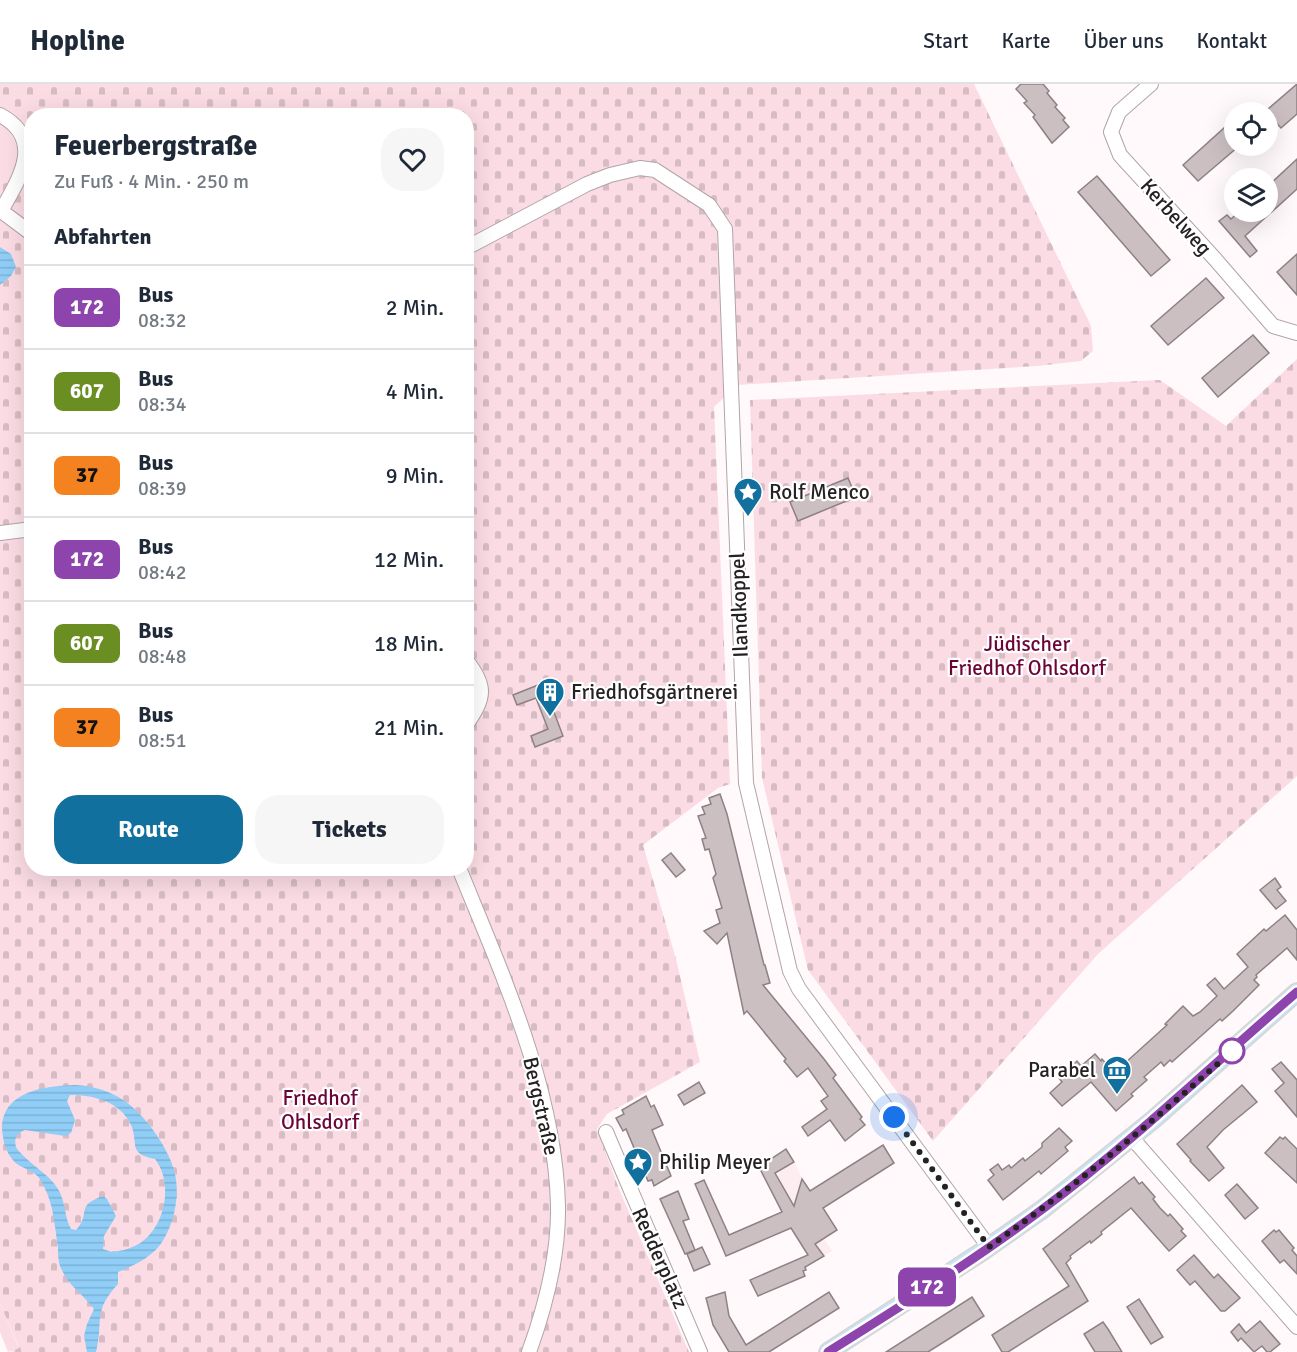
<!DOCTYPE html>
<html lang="de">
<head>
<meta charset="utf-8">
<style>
	:root { --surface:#fff; --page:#f6f6f7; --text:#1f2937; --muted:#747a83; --line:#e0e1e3; --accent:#12709e }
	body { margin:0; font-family:Signika,sans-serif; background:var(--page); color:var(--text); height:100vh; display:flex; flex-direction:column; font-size:22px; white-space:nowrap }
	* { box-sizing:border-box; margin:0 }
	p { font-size:20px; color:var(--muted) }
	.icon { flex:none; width:33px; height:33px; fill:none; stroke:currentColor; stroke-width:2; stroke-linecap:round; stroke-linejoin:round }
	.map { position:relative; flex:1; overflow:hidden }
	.sheet { position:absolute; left:24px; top:24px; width:450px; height:768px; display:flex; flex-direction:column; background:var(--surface); border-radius:24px; box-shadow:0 6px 24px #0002 }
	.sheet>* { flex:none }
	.badge { padding:0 12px; border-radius:9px; font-size:21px; line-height:39px }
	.controls { position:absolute; left:1224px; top:18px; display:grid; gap:12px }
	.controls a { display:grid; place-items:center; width:54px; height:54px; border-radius:50%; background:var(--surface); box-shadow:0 6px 24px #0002; font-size:30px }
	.you { position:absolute; width:30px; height:30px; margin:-15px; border:4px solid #fff; border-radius:50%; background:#1a73e8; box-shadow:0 0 0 9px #1a73e833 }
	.map>.badge { position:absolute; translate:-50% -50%; box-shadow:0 0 0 3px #fff }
	h2 { padding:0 30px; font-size:22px; line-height:54px }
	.round { display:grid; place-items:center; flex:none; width:63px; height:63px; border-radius:24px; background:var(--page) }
	.head { display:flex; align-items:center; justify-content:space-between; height:102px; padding:0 30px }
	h1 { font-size:28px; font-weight:700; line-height:45px }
	.primary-button { display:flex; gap:12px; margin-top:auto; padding:12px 30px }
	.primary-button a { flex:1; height:69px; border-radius:24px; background:var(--accent); color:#fff; font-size:24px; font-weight:700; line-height:69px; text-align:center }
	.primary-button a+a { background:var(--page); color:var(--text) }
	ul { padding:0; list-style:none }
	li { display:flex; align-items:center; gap:18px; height:84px; padding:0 30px; border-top:2px solid var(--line) }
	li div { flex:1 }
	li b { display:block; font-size:22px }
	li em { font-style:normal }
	li .badge { min-width:66px; font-weight:700; text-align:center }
	header { display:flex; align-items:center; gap:36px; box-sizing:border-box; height:84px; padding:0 30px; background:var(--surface); border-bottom:2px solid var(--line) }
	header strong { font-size:28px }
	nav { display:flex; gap:33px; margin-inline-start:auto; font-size:21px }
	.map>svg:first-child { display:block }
	.built { fill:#fdecf0 }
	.grass { fill:#fbdce4 }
	.cemetery { fill:url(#cemetery-stones); fill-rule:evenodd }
	.water { fill:url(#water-rules); fill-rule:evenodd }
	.building { fill:#cbbfc2; stroke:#8d8184; stroke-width:1.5 }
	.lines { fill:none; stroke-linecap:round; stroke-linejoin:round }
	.minor-casing { stroke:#b1a5a7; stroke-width:16 }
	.major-casing { stroke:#d8d7d7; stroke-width:20 }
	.minor { stroke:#fff; stroke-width:14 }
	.major { stroke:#c4e6fd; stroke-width:16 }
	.line-casing { stroke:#fff; stroke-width:14 }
	.line { stroke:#8e44ad; stroke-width:9 }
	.walk { stroke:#262122; stroke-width:6; stroke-dasharray:0 10.8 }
	.stop-dot { fill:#fff; stroke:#8e44ad; stroke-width:3 }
	.labels { text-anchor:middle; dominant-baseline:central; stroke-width:4.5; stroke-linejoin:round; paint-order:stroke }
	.street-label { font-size:21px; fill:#262122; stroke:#fff }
	.poi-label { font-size:21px; fill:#262122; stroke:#fff; text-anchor:start }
	.park-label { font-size:21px; fill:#6d0436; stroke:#fff }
</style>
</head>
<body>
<header>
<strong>Hopline</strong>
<nav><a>Start</a><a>Karte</a><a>Über uns</a><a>Kontakt</a></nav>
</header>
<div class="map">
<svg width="1297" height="1268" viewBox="0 0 1297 1268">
	<defs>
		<pattern id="cemetery-stones" width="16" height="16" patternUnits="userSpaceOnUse" patternTransform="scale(1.5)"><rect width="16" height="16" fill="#fbdce4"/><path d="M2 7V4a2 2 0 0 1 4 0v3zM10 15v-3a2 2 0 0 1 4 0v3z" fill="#d7bcc3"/></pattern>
		<pattern id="water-rules" width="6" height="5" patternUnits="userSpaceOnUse" patternTransform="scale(1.5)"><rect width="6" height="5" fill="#90cef7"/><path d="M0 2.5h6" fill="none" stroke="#7cb1d3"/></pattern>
	</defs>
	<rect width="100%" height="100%" fill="#fff9fb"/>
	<path class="built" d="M794,1078L804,1098L801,1100L803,1113L828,1152L824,1155L832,1167L822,1173L778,1093L780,1087Z"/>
	<g class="grass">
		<path d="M0,38C24,52 25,85 0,99Z"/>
		<path d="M0,1219L19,1265L8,1268L0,1248Z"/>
	</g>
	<g class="cemetery">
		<path d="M0,0H974L1091,242L1093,267L1081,277L1037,282L737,301L714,323L730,700L718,704L643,761L676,875L700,978L607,1030L597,1045L619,1105L689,1268H11L19,1264L0,1219V99C17,89 27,64 12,47C9,43 4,41 0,38ZM32,32H466L467,587C475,602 477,614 466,628V784H32Z"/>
		<path d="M1297,275V692L1098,870L933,1057L808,886L762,694L750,316L1160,296L1226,342Z"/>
	</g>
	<g class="water">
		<path d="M0,163L11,170L16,183L11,192L0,201Z"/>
		<path d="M76,1001C92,1002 107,1006 120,1014C144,1028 172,1067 176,1095C179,1117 173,1143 160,1161C150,1174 133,1182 118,1188V1200C92,1228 104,1236 96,1268H87L84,1252L87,1240L94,1225C82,1209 68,1202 60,1182C58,1176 58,1169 58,1164C55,1145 54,1126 47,1109C44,1103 41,1094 35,1090C27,1084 18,1083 12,1075C5,1066 3,1056 2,1045C2,1006 47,1002 76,1001ZM70,1011C93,1011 120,1017 131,1041C139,1059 127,1070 155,1075C173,1098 166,1139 143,1157C134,1164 122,1167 112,1168L103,1165L104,1152L116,1132L107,1115L103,1112C74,1122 92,1129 76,1146L71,1145C64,1133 66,1118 58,1105C48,1089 29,1080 17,1065C13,1056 16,1049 25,1046L65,1052L71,1049L75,1036L67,1017Z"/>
	</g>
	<g class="building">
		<path d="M1021,0H1043L1049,7L1047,9L1057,21L1055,23L1065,34L1063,36L1069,43L1052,59L1033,33L1035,31L1024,19L1027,17L1016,5Z"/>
		<path d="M1297,0V30L1281,44L1268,30V25Z"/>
		<path d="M1234,35V62H1239L1198,97L1183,81Z"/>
		<path d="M1297,75V105L1245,152L1257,167L1250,173L1219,137L1227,131L1231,135L1239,128H1268V102Z"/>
		<path d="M1097,92L1170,176L1151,192L1078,108Z"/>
		<path d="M1297,170V211L1277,188Z"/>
		<path d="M1206,194L1224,214L1168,261L1151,242Z"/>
		<path d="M1253,251L1269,269L1218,313L1202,294Z"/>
		<path d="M848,394L856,413L798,437L790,418Z"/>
		<path d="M543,599L563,652L535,663L531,652L548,645L536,614L517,621L513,611Z"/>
		<path d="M720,710L727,730L764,881H765L770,899L763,901L824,975L836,991L833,994L862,1033L860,1035L865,1041L845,1057L830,1036L808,1052L802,1043L827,1025L821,1017L828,1012L808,984L797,993L784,977L786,975L747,927L744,930L727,849L717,860L704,847L720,839L716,826L722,824L713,794L716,790L709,765L705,766L702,755L706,754L698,732L705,730L702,723L711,720L709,714Z"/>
		<path d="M671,769L685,786L676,793L662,776Z"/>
		<path d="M1275,794L1281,803L1277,806L1286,817L1276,825L1260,806Z"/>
		<path d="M1285,831L1297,846V876L1287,864L1256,891L1257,893L1254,896L1259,901L1233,927L1222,937L1220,935L1172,978L1170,976L1164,982L1161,978L1144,993L1147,996L1131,1010L1133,1012L1116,1027L1091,998L1062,1022L1050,1009L1062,998L1059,994L1077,977L1081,982L1095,970L1101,977L1102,975L1114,989L1167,941L1165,940L1183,922L1193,932L1200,928L1217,912L1207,901L1215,894L1224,905L1248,883L1237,870L1264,845L1266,847Z"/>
		<path d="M1281,978L1297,996V1033L1275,1007L1284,999L1272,985Z"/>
		<path d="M699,998L705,1009L684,1021L678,1011Z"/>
		<path d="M1242,1001L1257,1018L1223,1046L1207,1063L1224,1084L1209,1097L1190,1077L1191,1076L1177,1060Z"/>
		<path d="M646,1012L651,1023L654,1021L663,1041L652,1046L671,1092L654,1102L652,1096L648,1097L626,1045L623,1047L616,1034L624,1030L622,1026Z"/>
		<path d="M1059,1044L1072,1057L1065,1063L1068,1067L1041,1090L1039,1087L1003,1116L988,1096L994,1091L990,1086L998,1080L1002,1086L1009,1081L1011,1084L1023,1074L1025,1077L1042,1063V1059Z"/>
		<path d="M1280,1053L1283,1055L1285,1053L1297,1065V1099L1265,1069Z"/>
		<path d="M883,1061L894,1079L823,1124L837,1146L815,1160L824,1172L805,1183L806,1186L803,1187L805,1192L758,1212L750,1196L808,1171L791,1144L726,1172L695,1100L704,1096L729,1151L782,1128L759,1083L786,1065L794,1078L775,1089L794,1122L802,1095L810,1107Z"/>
		<path d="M1134,1093L1139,1100L1142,1098L1155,1113L1153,1115L1160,1124L1168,1132L1170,1130L1183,1145L1181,1147L1186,1152L1169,1167L1131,1124L1101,1148L1102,1150L1091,1159L1090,1157L1070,1172L1071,1174L1066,1179L1088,1217L1008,1268H1002L992,1251L1069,1202L1043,1165Z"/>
		<path d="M1237,1100L1258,1124L1245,1135L1225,1111Z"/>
		<path d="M678,1107L689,1135L683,1137L695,1166L685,1170L660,1115Z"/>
		<path d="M1274,1146L1276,1148L1279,1146L1294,1164L1292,1166L1297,1172V1190L1284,1176L1280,1179L1262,1157Z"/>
		<path d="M702,1163L710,1180L694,1187L687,1170Z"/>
		<path d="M1194,1171L1214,1194L1218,1190L1240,1214L1225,1227H1221L1195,1197L1190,1201L1177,1186Z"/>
		<path d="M725,1208L729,1232L746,1261L829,1208L839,1224L769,1268H729L713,1241L706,1214Z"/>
		<path d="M972,1213L984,1232L947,1256L928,1268H886Z"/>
		<path d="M1139,1215L1163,1253L1151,1260L1127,1223Z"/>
		<path d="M1260,1237L1280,1260L1270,1268H1267L1262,1262L1254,1268L1241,1254L1238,1257L1231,1248L1239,1240L1246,1249Z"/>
		<path d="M1103,1238L1108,1245L1122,1268H1095L1084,1250Z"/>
	</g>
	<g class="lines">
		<g class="minor-casing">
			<g id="minor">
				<path d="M1151,0L1119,28L1111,48L1120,71L1215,175L1273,242L1297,249"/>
				<path d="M0,31C45,55 20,94 1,127"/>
				<path d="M0,126L32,150"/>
				<path d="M466,164L587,100L610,91L640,84L655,86L709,121L725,145L746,699L790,887L799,905L989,1163"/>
				<path d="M0,449L32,445"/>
				<path d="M466,576C487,602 485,614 466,641"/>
				<path d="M459,784C502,890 555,1005 558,1121C559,1171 546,1221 529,1268"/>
				<path d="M606,1048L700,1268"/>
				<path d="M1132,1054L1297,1243"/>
			</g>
		</g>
		<g class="major-casing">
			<path id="major" d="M828,1268L983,1167L1043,1125L1154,1035L1297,908"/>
		</g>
		<use href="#minor" class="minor"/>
		<use href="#major" class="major"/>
	</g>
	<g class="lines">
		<g class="line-casing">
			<path id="line" d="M828,1268C901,1222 975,1176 1044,1124C1134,1057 1213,980 1297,908"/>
		</g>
		<use href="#line" class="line"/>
		<path class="walk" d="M894,1033L989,1163C1074,1103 1154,1037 1232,967"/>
	</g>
	<defs>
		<g id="sight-pin" transform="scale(1.5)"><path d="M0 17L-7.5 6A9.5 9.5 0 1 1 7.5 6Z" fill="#12709e" stroke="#fff"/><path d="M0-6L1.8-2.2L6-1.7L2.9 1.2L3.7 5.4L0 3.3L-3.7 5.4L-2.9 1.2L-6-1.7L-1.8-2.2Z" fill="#fff"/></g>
		<g id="building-pin" transform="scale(1.5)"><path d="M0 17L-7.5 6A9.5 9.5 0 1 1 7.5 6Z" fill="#12709e" stroke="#fff"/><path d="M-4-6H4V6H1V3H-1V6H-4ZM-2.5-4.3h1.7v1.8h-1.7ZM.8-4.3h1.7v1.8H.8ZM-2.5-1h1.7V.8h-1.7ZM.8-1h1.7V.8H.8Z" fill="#fff"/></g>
		<g id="museum-pin" transform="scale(1.5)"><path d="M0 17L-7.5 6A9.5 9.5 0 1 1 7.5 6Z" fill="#12709e" stroke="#fff"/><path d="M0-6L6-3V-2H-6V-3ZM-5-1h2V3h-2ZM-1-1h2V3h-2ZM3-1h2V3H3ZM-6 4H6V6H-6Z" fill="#fff"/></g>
	</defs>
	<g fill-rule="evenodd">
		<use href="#sight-pin" x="748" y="408"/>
		<use href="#building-pin" x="550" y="608"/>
		<use href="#museum-pin" x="1117" y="986"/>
		<use href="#sight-pin" x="638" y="1078"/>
	</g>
	<circle class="stop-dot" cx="1232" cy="967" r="12"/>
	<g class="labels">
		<g class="street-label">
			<text transform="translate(1176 133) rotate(48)">Kerbelweg</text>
			<text transform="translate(739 521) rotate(-92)">Ilandkoppel</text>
			<text transform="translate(541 1022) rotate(77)">Bergstraße</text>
			<text transform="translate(660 1174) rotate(66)">Redderplatz</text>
		</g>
		<g class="poi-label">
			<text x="769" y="408">Rolf Menco</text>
			<text x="571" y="608">Friedhofsgärtnerei</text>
			<text x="1096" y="986" text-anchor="end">Parabel</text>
			<text x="659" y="1078">Philip Meyer</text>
		</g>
		<g class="park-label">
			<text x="1027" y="560">Jüdischer<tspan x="1027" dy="24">Friedhof Ohlsdorf</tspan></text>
			<text x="320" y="1014">Friedhof<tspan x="320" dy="24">Ohlsdorf</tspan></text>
		</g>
	</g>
</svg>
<div class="controls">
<a><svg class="icon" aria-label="locate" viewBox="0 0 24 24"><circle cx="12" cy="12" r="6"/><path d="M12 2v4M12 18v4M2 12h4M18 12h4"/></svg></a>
<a><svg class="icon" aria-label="layers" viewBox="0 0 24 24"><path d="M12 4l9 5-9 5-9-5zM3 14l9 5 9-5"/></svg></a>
</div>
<div class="you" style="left:894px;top:1033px"></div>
<b class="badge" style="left:927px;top:1203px;background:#8e44ad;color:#fff">172</b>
<section class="sheet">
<div class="head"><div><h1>Feuerbergstraße</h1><p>Zu Fuß · 4 Min. · 250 m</p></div><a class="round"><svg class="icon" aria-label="heart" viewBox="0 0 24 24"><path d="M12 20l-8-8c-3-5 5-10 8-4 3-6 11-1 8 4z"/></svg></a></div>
<h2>Abfahrten</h2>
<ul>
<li><span class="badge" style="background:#8e44ad;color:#fff">172</span><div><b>Bus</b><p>08:32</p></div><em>2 Min.</em></li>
<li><span class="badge" style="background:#6b8e23;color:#fff">607</span><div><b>Bus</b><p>08:34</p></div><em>4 Min.</em></li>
<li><span class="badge" style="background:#f58220;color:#111">37</span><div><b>Bus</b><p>08:39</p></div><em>9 Min.</em></li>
<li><span class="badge" style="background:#8e44ad;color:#fff">172</span><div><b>Bus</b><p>08:42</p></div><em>12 Min.</em></li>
<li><span class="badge" style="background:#6b8e23;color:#fff">607</span><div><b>Bus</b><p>08:48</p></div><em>18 Min.</em></li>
<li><span class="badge" style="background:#f58220;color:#111">37</span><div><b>Bus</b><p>08:51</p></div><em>21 Min.</em></li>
</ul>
<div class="primary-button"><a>Route</a><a>Tickets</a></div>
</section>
</div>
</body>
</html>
